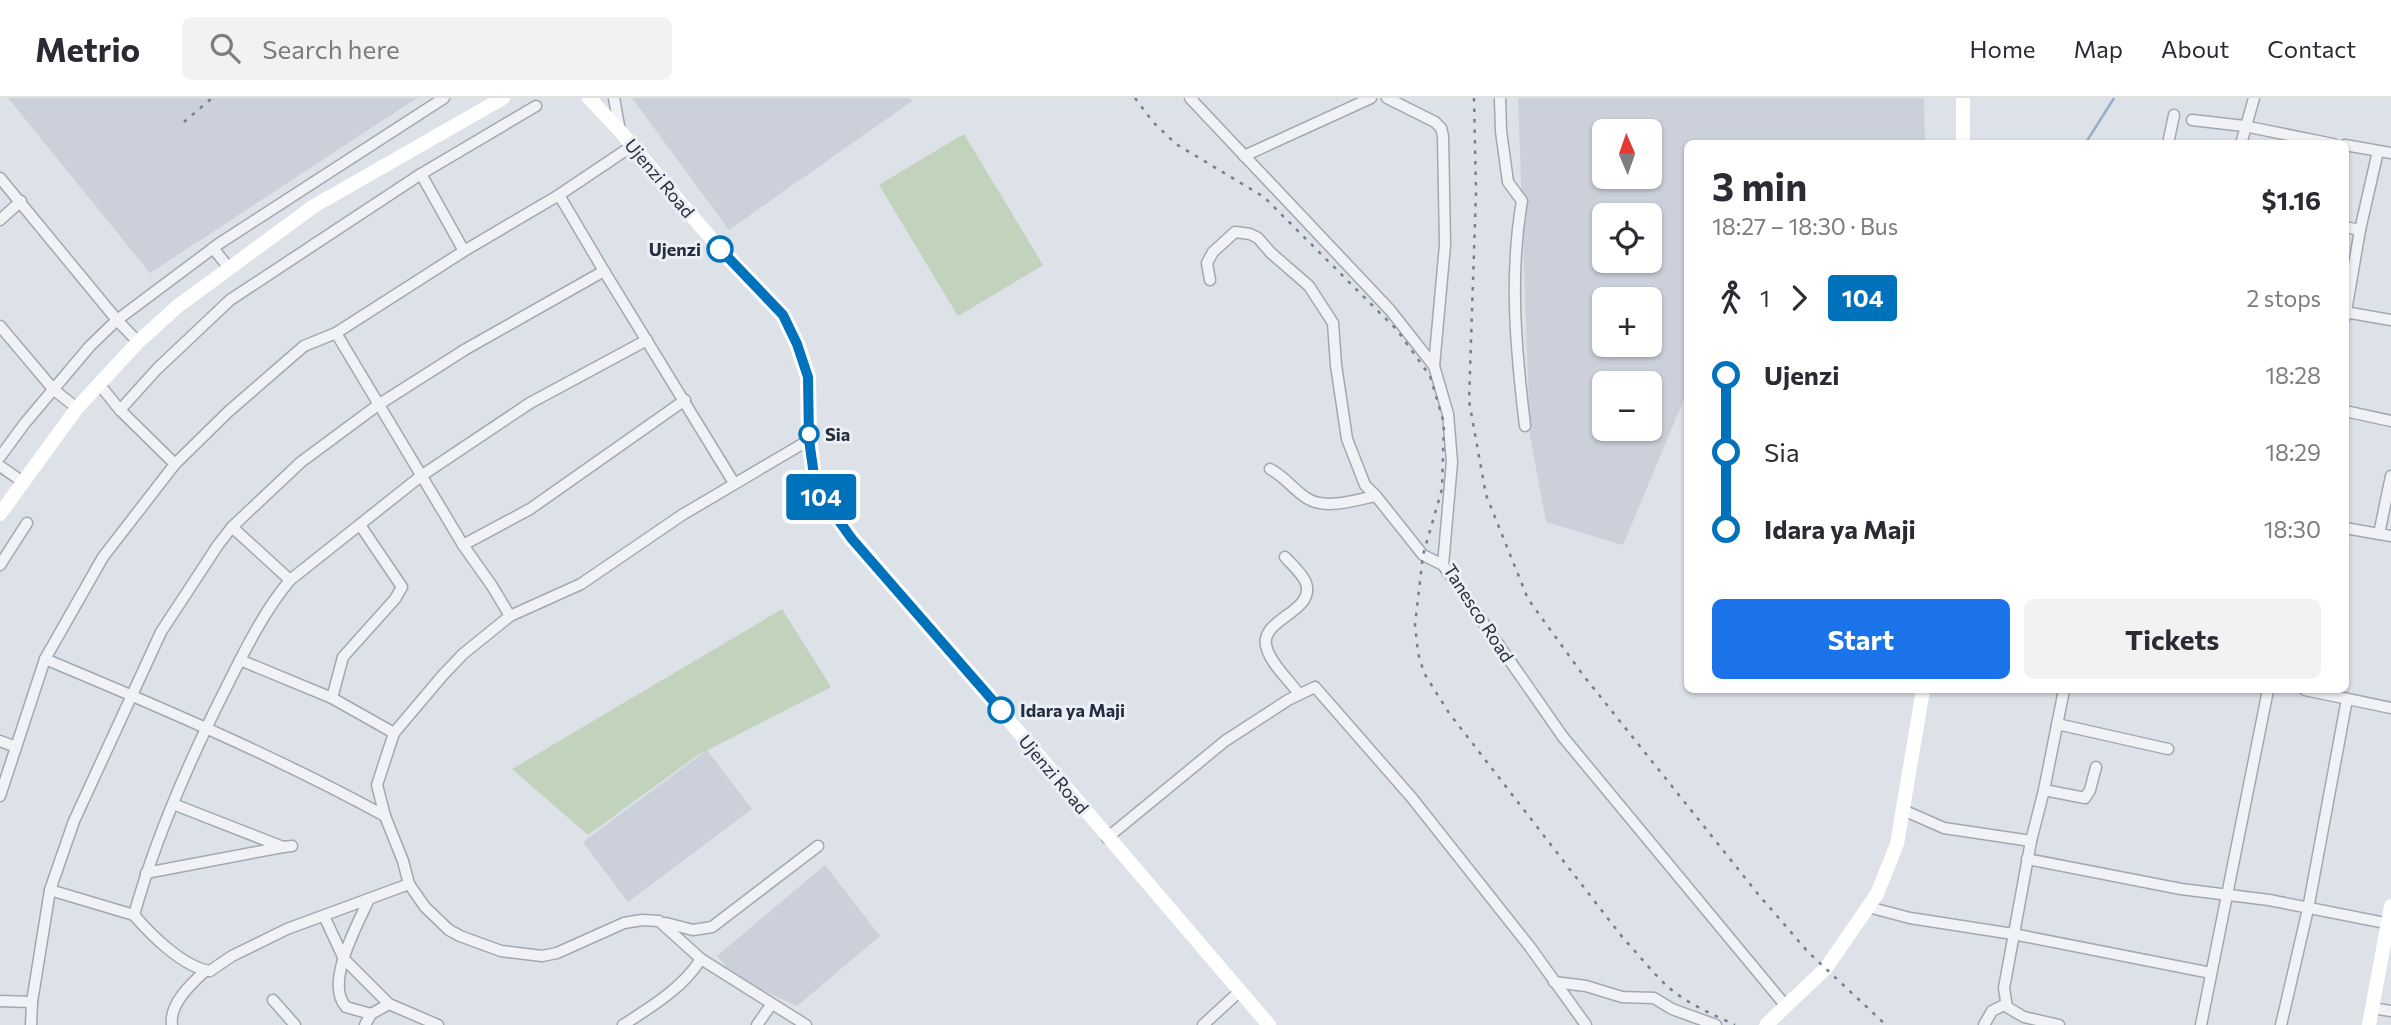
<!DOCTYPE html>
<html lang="en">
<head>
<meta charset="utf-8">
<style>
	:root { --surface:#fff; --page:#f2f2f3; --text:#2b2b33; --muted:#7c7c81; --line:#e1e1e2; --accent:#1a73e8 }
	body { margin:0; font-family:Commissioner,sans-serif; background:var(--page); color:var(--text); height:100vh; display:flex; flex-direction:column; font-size:26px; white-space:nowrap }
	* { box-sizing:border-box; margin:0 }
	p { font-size:23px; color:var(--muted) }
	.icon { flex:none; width:38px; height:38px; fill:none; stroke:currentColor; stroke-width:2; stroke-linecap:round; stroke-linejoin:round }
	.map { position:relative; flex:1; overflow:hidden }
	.side { position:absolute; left:1684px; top:42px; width:665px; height:553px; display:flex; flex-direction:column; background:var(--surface); border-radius:10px; box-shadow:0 2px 5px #0004 }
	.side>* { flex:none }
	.badge { padding:0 14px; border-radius:5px; font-size:24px; line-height:46px }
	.needle { width:46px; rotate:358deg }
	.buttons { position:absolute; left:1592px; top:21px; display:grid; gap:14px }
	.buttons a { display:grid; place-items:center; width:70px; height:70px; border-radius:10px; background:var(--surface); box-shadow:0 2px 5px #0004; font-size:35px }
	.map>.badge { position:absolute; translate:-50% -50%; box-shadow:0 0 0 4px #fff }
	.legs { display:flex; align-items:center; gap:10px; height:77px; padding:0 28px; font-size:23px }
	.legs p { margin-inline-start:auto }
	.summary { display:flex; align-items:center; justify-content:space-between; height:119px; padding:0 28px }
	h1 { font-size:38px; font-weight:700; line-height:52px }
	.primary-button { display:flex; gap:14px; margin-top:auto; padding:14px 28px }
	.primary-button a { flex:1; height:80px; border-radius:10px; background:var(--accent); color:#fff; font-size:28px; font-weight:700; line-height:80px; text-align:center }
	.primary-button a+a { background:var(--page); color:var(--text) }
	ul { padding:0 28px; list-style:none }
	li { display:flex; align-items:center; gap:24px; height:77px; font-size:26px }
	li i { display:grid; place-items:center; width:10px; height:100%; margin:0 9px; background:currentColor }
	li i::after { content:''; width:18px; height:18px; margin:-9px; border:5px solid; border-radius:50%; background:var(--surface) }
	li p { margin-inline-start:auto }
	li:first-child i { background:linear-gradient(#0000 50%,currentColor 0) }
	li:last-child i { background:linear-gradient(currentColor 50%,#0000 0) }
	header { display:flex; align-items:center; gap:42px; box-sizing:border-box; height:98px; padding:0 35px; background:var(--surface); border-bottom:2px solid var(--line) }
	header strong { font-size:33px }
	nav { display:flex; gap:38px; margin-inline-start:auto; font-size:24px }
	.search { width:490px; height:63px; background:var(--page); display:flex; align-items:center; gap:18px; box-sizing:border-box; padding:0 24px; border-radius:10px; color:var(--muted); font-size:26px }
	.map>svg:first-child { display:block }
	.built { fill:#cbd0da; fill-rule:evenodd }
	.green { fill:#c2d3bd }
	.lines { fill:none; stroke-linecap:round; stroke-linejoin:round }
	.stream { stroke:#94aecc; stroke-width:2.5 }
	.street-casing { stroke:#a2a8b2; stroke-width:13 }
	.street { stroke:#f0f2f6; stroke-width:10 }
	.secondary { stroke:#fff; stroke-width:14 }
	.rail { stroke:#757f93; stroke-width:2.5; stroke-dasharray:3.5 7; stroke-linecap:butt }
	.line-1-casing { stroke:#fff; stroke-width:16 }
	.line-1 { stroke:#0072bc; stroke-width:10 }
	.stop-1-dot { fill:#fff; stroke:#0072bc; stroke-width:3.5 }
	.labels { text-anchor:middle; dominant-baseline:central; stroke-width:6; stroke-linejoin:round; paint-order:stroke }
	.street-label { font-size:18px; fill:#252e40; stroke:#ecf0f6 }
	.stop-label { font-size:18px; font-weight:bold; fill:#252e40; stroke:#ecf0f6; text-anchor:start }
</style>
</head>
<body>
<header>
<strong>Metrio</strong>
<div class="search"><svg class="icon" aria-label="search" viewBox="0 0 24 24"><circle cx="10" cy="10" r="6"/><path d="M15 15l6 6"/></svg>Search here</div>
<nav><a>Home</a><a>Map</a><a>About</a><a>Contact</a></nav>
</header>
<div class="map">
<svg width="2391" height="927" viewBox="0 0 2391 927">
	<rect width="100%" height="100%" fill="#dde1e8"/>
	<g class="built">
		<path d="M8,0H417L150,175Z"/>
		<path d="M632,0H910L912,3L729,132Z"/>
		<path d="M1518,0H1924L1925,45L1687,46V294L1623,447L1546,424L1530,338ZM1605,33H1650V79H1605ZM1605,117H1650V163H1605ZM1605,201H1650V247H1605ZM1605,285H1650V331H1605Z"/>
		<path d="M707,652L752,711L628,804L583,744Z"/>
		<path d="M825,767L880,838L797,908L736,880L717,858Z"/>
	</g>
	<g class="green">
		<path d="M964,36L1043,167L958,218L879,87Z"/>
		<path d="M782,511L831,589L698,657L588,737L512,671Z"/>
	</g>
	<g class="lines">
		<path class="stream" d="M2085,46L2114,0"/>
		<g class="street-casing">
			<g id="street">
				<path d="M614,0L620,33"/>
				<path d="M1190,0L1390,212L1434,268L1448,316L1452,364L1443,467L1563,639L1785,907"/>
				<path d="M1387,0L1435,24L1441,30L1443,38L1445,147L1434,268"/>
				<path d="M1500,0L1501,33L1508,84L1522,103C1509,177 1516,253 1525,328"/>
				<path d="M2192,22L2244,28L2333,46"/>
				<path d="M2168,46L2174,17"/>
				<path d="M2241,46L2254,0"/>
				<path d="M2345,47L2391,55"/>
				<path d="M1244,58L1371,0"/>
				<path d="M421,76L464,153"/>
				<path d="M0,80L117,222L138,244"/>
				<path d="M559,97L604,173L734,385"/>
				<path d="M0,122L21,103"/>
				<path d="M2345,129L2360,132"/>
				<path d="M213,150L229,170"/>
				<path d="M1210,182L1207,165L1213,154L1235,134L1250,136L1258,140L1271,155L1309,188L1333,225L1336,267L1347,341L1365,387L1376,398"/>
				<path d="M2345,214L2391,222"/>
				<path d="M2345,219L2360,132L2378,53"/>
				<path d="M0,228L54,292L77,310"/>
				<path d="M336,235L463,447L492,488L510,518"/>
				<path d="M99,286L120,312L175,366"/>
				<path d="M120,312L157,271L230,202L421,76L536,8"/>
				<path d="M2345,313L2391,323"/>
				<path d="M0,359L25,325L90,248L117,222L220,145L444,0"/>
				<path d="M0,368L23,384"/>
				<path d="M1270,371C1284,378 1292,390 1305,399C1324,413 1354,402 1376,398L1423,457L1443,467"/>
				<path d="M232,429L290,482"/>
				<path d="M2345,430L2391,438"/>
				<path d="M2379,436L2391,378"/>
				<path d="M463,447L530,411L685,302"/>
				<path d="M1285,459C1292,467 1302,475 1306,485C1316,515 1256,521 1267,551C1272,567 1289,582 1299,596"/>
				<path d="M0,467L27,425"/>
				<path d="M45,561C160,609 275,658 385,718"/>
				<path d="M240,562L332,600L394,635"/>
				<path d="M2305,592L2391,610"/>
				<path d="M332,600L343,559L395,501L402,489L360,427"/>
				<path d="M2057,626L2168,651"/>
				<path d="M0,643L16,649"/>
				<path d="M2044,692L2085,700L2090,692L2096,669"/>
				<path d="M0,698L45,561L103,459L175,366L228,314L304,248L336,235L464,153L559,97L632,48"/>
				<path d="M173,706L283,749L292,748"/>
				<path d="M1903,712L1944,730L2031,743"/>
				<path d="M1107,740L1225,643L1288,602L1315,589L1412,700L1530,849L1586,927"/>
				<path d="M2027,761L2181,791L2269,802L2391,826"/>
				<path d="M146,775L283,749"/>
				<path d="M409,786L287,831L232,858L210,873C183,869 151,837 134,817C156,738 190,661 227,588C245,552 264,513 290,482L421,378L530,305L647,242"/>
				<path d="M50,792L134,817"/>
				<path d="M369,801C358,826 324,885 346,909L371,916"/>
				<path d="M1868,809L1910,820L2013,836L2211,875"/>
				<path d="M324,818L344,861L389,906L438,927"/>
				<path d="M666,825L693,832L712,829L818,748"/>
				<path d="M1554,884L1586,888L1622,899L1654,900L1672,911L1716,927"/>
				<path d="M273,902L295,927"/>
				<path d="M0,903L32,904"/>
				<path d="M2372,910L2391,913"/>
				<path d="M31,927L32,904L50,792L74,723L161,534L218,447L232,429L301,364L378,307L466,251L604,173"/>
				<path d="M172,927C169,906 191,886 205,873"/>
				<path d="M365,927L371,916L389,906"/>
				<path d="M623,927C651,909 683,890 701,861"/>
				<path d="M757,927L771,907"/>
				<path d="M806,927L701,861L659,823L642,822L624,825L557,855L542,858L501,853L460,838L449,832L425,809L409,786L403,763L385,718L377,687L394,635L443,577L463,556L510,518L581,486L682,417L809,342"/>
				<path d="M1203,927L1240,893"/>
				<path d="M1984,927L1992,913L2006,906"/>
				<path d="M2059,927L2024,919L2007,909L2004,890L2031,743L2044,692L2064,592"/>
				<path d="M2201,927L2268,592"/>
				<path d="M2281,927L2308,811L2347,601"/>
			</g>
		</g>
		<use href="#street" class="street"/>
		<g class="secondary">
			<path d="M589,0L620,33L720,151L783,217L797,246L808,279L809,342L816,392L829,412L1269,927"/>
			<path d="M1963,46V0"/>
			<path d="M0,416L77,310L138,244L178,208L314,108L503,0"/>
			<path d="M1766,927L1826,870L1877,796L1897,746L1923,592"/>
			<path d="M2369,927L2391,808"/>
		</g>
		<g class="rail">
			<path d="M1135,0L1153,24L1176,46L1264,99L1397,232L1430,278L1444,325L1442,391L1423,457L1415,527L1418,555L1424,575L1449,615L1623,840C1638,856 1652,874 1668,889C1688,906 1712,916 1735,927"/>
			<path d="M1474,0L1476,94L1469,303L1486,397L1528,501L1583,577L1758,796L1808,854L1886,927"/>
			<path d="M184,24L212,0"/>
		</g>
	</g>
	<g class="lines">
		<g class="line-1-casing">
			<path id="line-1" d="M720,151L783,217L797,246L808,279L809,342L816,391L852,441L1001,612"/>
		</g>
		<use href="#line-1" class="line-1"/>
	</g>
	<g class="stop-1-dot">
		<circle cx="720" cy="151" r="12"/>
		<circle cx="809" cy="336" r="9"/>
		<circle cx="1001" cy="612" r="12"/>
	</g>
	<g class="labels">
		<g class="street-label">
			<text transform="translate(660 80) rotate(50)">Ujenzi Road</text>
			<text transform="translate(1479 515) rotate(57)">Tanesco Road</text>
			<text transform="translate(1054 676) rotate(50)">Ujenzi Road</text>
		</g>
		<g class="stop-label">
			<text x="701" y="151" text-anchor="end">Ujenzi</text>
			<text x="825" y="336">Sia</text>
			<text x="1020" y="612">Idara ya Maji</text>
		</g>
	</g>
</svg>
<div class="buttons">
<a><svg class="needle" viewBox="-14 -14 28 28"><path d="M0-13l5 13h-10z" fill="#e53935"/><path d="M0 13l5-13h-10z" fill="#7c7c81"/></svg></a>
<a><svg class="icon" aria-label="locate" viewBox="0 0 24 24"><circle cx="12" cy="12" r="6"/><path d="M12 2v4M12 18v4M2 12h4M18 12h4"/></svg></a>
<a>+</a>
<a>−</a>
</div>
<b class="badge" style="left:821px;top:399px;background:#0072bc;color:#fff">104</b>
<section class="side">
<div class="summary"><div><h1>3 min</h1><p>18:27 – 18:30 · Bus</p></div><b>$1.16</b></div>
<div class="legs"><svg class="icon" aria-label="walk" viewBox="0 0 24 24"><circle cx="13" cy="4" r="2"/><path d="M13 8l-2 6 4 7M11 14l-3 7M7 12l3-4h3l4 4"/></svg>1<svg class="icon" aria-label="forward" viewBox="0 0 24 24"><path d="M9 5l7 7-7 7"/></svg><b class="badge" style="background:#0072bc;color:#fff">104</b><p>2 stops</p></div>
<ul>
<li><i style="color:#0072bc"></i><b>Ujenzi</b><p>18:28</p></li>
<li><i style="color:#0072bc"></i><span>Sia</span><p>18:29</p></li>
<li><i style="color:#0072bc"></i><b>Idara ya Maji</b><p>18:30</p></li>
</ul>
<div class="primary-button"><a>Start</a><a>Tickets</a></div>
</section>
</div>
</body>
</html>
